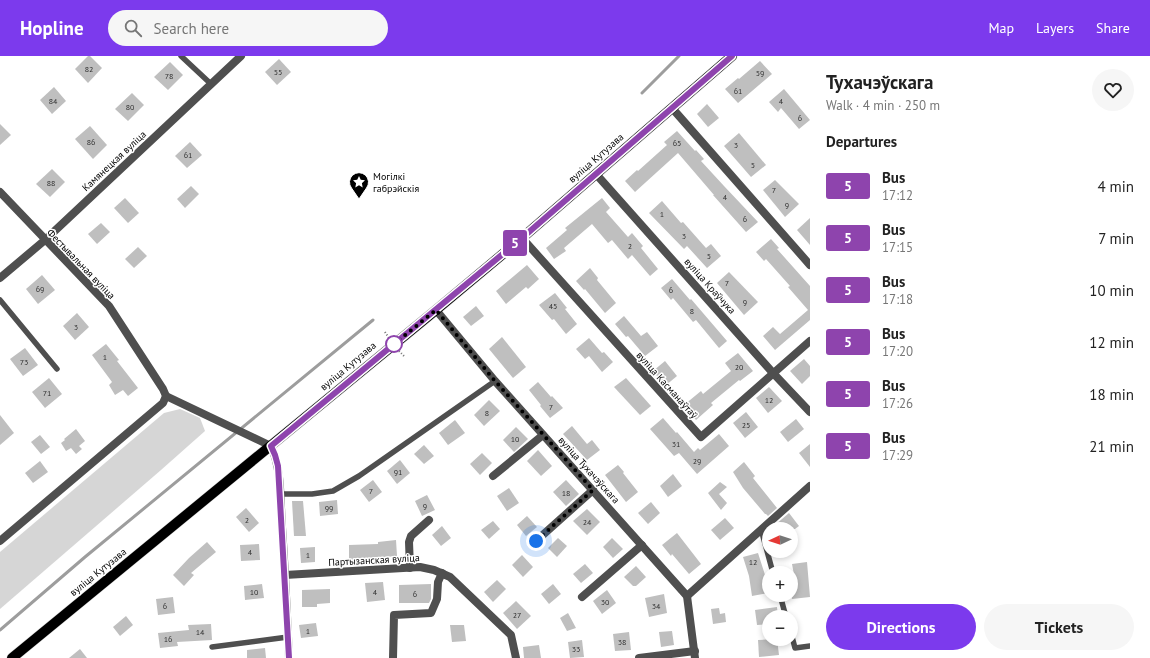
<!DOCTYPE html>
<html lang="en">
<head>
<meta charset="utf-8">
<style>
	:root { --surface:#fff; --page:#f6f6f6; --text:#222; --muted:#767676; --accent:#7c3aed }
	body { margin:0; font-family:"PT Sans",sans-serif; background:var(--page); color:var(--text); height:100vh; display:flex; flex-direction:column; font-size:15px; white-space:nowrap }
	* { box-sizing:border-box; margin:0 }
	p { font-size:13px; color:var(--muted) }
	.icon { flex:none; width:22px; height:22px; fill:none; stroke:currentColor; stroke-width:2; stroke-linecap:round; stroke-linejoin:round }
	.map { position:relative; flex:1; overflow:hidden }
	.side { display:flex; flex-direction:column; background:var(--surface); width:340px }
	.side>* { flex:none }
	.badge { padding:0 8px; border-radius:3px; font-size:14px; line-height:26px }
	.needle { width:26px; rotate:266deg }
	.tools { position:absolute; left:762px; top:466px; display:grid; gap:8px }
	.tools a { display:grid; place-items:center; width:36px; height:36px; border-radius:50%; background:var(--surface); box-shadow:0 2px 6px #0003; font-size:20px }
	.you { position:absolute; width:20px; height:20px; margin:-10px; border:3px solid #fff; border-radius:50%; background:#1a73e8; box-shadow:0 0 0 6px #1a73e833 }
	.map>.badge { position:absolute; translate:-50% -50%; box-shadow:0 0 0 2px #fff }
	h2 { padding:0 16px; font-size:15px; line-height:36px }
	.round { display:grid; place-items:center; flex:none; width:42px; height:42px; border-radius:21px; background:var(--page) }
	.overview { display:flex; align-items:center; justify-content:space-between; height:68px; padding:0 16px }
	h1 { font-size:19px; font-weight:700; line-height:30px }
	.primary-button { display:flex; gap:8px; margin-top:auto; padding:8px 16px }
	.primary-button a { flex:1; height:46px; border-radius:24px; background:var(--accent); color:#fff; font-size:16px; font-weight:700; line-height:46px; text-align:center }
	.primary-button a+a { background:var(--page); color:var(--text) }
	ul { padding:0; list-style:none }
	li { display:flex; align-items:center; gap:12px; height:52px; padding:0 16px }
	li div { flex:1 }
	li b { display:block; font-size:15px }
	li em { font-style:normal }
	li .badge { min-width:44px; font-weight:700; text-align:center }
	header { display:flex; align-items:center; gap:24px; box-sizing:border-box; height:56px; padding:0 20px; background:var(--accent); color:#fff }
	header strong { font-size:19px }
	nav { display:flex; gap:22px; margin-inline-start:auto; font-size:14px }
	.search { width:280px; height:36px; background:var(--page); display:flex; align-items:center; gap:10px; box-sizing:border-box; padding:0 14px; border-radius:22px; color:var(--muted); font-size:15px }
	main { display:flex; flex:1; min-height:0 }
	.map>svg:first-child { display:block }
	.green { fill:#d6d6d6 }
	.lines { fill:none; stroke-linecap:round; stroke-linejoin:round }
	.stream { stroke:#9d9d9d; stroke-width:3 }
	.building { fill:#bfbfbf }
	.primary-casing { stroke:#dbdbdb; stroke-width:11 }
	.path { stroke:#717171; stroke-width:2; stroke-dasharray:1 2; stroke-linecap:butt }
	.lane { stroke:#4f4f4f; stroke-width:5.5 }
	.street { stroke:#4f4f4f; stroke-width:8 }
	.primary { stroke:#000; stroke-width:10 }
	.line-casing { stroke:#fff; stroke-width:9 }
	.line { stroke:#8e44ad; stroke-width:6 }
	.walk { stroke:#000; stroke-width:4; stroke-dasharray:0 7.2 }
	.stop-dot { fill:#fff; stroke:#8e44ad; stroke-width:2 }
	.labels { text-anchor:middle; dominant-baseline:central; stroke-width:3; stroke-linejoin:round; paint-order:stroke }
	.number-label { font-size:8px; fill:#303030 }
	.street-label { font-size:10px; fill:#000; stroke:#fff }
	.poi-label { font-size:10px; fill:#000; stroke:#fff; text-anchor:start }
</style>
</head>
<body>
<header>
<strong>Hopline</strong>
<div class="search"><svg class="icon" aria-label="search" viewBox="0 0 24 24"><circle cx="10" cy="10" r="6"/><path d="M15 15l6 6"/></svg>Search here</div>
<nav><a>Map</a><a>Layers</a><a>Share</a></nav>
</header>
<main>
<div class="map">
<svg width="810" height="602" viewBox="0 0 810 602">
	<rect width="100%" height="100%" fill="#fff"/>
	<path class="green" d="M180,353L200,362L205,375L161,414L0,553V496L164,357Z"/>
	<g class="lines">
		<g class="stream">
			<path d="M642,37L679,0"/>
			<path d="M0,574L85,501L373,264"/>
		</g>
	</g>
	<g class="building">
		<path d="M88,0H90L102,12L88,27L75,13Z"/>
		<path d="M279,3L291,16L277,29L265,16Z"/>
		<path d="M760,5L772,18L738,47L725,33L738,22L739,23Z"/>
		<path d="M170,6L183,19L168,34L154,21Z"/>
		<path d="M54,31L66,45L52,58L40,44Z"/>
		<path d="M784,33L810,64L799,73L781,52L778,56L769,46Z"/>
		<path d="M132,37L144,49L128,65L115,53Z"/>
		<path d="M707,48L719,62L708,71L697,58Z"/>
		<path d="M0,68L11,79L0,89Z"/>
		<path d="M90,70L107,89L93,103L75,83Z"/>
		<path d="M677,75L695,95L696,94L704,103L701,105L724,130L758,166L746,176L713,139H714L678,97L635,136L625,125L637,114L638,115L667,89L664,86Z"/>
		<path d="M739,77L766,109L751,121L724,90Z"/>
		<path d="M190,86L202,99L187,112L175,100Z"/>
		<path d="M52,113L65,126L50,141L36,128Z"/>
		<path d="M775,124L799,148L785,161L763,134Z"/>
		<path d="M191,130L199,138L185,152L177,143Z"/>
		<path d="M125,142L139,157L128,167L114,152Z"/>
		<path d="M602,142L610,152L606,156L628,181L632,177L643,190L641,192L658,213L650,220L632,199L628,203L612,184L608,187L592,168L564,192L566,195L554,203L546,192L567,174L565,172Z"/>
		<path d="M662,145L681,167L683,166L706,192L711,188L721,200L707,212L687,190L684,193L649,157Z"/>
		<path d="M810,162V189L797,174Z"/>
		<path d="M101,167L110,176L97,188L88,178Z"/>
		<path d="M771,183L779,192L777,193L810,230V264L775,294L763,280L773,271L780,278L808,254L788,231L790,230L766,203L764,205L756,196Z"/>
		<path d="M138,191L147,200L134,212L125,203Z"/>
		<path d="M527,209L539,223L528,233L526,231L506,248L496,235Z"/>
		<path d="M590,212L598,222L597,224L616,247L605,257L585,233L584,234L576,225Z"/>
		<path d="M729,216L758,246L744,259L717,227Z"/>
		<path d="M42,219L55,234L38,248L26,233Z"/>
		<path d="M672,223L690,244L691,243L727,285L719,292L696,264L693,266L673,242L671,244L661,232Z"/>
		<path d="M555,237L567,252L565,253L577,268L566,278L554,263L552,264L539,249Z"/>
		<path d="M476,250L484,260L471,270L463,261Z"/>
		<path d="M77,257L89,271L75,284L63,270Z"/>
		<path d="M624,260L641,280L647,276L658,290L645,300L628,280L626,281L615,268Z"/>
		<path d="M502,281L526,311L513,322L489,293Z"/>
		<path d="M589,282L602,297L604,296L613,306L602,316L589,300L585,303L576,293Z"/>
		<path d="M106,288L119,304L117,305L138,332L128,340L123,334L115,339L109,329L112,326L92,299Z"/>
		<path d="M25,292L38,309L23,320L10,303Z"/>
		<path d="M738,297L753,315L740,325L739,324L711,347L713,349L696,364L684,349L701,335L703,338L731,315L725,307Z"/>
		<path d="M804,303L810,310V320L802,328L790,315Z"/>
		<path d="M665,305L677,320L665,330L653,315Z"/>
		<path d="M49,322L62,338L45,352L32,336Z"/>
		<path d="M626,322L651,350L640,359L614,331Z"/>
		<path d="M538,326L551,341L552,340L563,352L550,362L540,350L541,349L529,334Z"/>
		<path d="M769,331L782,345L768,357L756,342Z"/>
		<path d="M489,344L500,355L484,370L474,359Z"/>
		<path d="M746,356L758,371L745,382L733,367Z"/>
		<path d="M0,359L14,377L0,389Z"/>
		<path d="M663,362L676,377L677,376L694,396L698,392L700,394L719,378L729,390L697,418L679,397L674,400L650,373Z"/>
		<path d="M796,363L804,373L788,386L780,376Z"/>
		<path d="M455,364L465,377L448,389L439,377Z"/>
		<path d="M572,370L587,388L592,384L600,394L587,404L563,378Z"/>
		<path d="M516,371L528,383L514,396L503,384Z"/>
		<path d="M76,373L85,385L79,390L82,393L76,398L71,392L66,395L61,387L65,384L64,383Z"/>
		<path d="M40,379L50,391L41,398L31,386Z"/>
		<path d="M810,388V411L799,397Z"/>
		<path d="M424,389L434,400L424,408L414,398Z"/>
		<path d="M538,394L552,410L541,420L527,405Z"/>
		<path d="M482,397L492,407L480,419L470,408Z"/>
		<path d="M400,404L410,417L397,428L387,415Z"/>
		<path d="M40,405L48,416L33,427L25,417Z"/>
		<path d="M744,406L755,420L753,422L777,452L768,460L766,458H765L743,432L733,416Z"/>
		<path d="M618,409L624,416L623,417L638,436L626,446L605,419Z"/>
		<path d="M673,418L682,430L668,441L660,430Z"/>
		<path d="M373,424L382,436L369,446L360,434Z"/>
		<path d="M566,424L579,438L566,450L553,436Z"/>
		<path d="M720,426L727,431L719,438L727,447L721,454L708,437Z"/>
		<path d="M509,432L519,447L507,455L497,440Z"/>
		<path d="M427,439L435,454L422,460L415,445Z"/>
		<path d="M337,444L338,458L320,460L319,446Z"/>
		<path d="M292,445H303L306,480H294Z"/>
		<path d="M651,446L660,457L648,468L638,457Z"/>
		<path d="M246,452L259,467L249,476L236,461Z"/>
		<path d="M587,453L600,466L587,479L573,465Z"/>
		<path d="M789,457L799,470L795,473H779L775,469Z"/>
		<path d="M527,460L537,471L526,480L517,469Z"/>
		<path d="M725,462L734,472L720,484L711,474Z"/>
		<path d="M493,465L500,473L489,483L481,474Z"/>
		<path d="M442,470L451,482L441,490L432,479Z"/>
		<path d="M677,477L701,508L689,518L672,498L671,500L662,489Z"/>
		<path d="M558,482L567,490L557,501L548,492Z"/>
		<path d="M612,482L623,493L613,502L603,491Z"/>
		<path d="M396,484L397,500L349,504V489L378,488V486Z"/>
		<path d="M207,486L216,496L191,517L194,519L184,530L173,519L189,502Z"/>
		<path d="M259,488L260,504L241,505L240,489Z"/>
		<path d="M315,491V506L301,507L300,492Z"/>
		<path d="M758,497L766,522L768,537L752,540L749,520L743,501Z"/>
		<path d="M522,499L533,511L523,521L512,509Z"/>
		<path d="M807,506L810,541L792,543L791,525L795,524L792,508Z"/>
		<path d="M585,508L593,517L581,527L573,518Z"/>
		<path d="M636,510L646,521L636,530H633L624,521Z"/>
		<path d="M497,524L506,533L493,546L484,536Z"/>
		<path d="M383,526L385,544L367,546L365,527Z"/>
		<path d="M262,528L264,542L245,544L244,530Z"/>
		<path d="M431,528V543L429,547H399V529Z"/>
		<path d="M553,528L561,538L549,548L541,538Z"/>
		<path d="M330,533V547L317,548V551H302V534Z"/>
		<path d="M607,534L616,547L602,558L593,545Z"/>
		<path d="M664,538L667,557L649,561L645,542Z"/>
		<path d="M173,541L175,557L158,559L156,543Z"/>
		<path d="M516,545L531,560L517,573L503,557Z"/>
		<path d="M777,551L778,561H769V568L757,569L755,554Z"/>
		<path d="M719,552L720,558L725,557L726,566L713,568L711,553Z"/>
		<path d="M568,557L576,572L567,575L560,562Z"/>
		<path d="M126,560L133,569L120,580L113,571Z"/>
		<path d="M316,567L318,580L301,582L299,569Z"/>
		<path d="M211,568L212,584L177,586L178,590L160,592L158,577L189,574L188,569Z"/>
		<path d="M450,569H464L466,585L452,586Z"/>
		<path d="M672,575L674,589L661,591L659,576Z"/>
		<path d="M629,576L631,594L615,595L613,578Z"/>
		<path d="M777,583L779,599L759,601L758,584Z"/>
		<path d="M582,584L584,601L570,602L568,586Z"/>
		<path d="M539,589L541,602H524L523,591Z"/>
		<path d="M265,592L266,602H247V594Z"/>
		<path d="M80,593L87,602H69Z"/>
	</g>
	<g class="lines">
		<g class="primary-casing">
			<path id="primary" d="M12,602L436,254L522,182L732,0"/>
		</g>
		<g class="path">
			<path d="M385,276L389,282"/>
			<path d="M399,295L405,301"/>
		</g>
		<g class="lane">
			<path d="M181,0L211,28"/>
			<path d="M0,244L57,313"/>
			<path d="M280,438H312L333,435L359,420L495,325"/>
			<path d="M761,473L773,517"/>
			<path d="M780,539L786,561"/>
			<path d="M791,577L795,592L810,590"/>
			<path d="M212,591L288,581"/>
		</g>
		<g class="street">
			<path d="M672,52L810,209"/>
			<path d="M596,118L773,317L810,356"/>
			<path d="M0,136L109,250L163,333L166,340L163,347L0,485"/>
			<path d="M522,182L701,381L810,285"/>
			<path d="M0,222L45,184L241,0"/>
			<path d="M436,254L495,325L687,540L695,602"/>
			<path d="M166,340L271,390C282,414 280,444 282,471C285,514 287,558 289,602"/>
			<path d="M493,420L543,379"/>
			<path d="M536,485L593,434"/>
			<path d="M410,512L409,486L411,480L429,464"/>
			<path d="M285,519L420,511L434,514L450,521L511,579L516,602"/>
			<path d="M687,540L810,430"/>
			<path d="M582,541L642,489"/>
			<path d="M393,602L394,559L431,557L437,543L438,526L442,517"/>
			<path d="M639,602L695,595"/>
		</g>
		<use href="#primary" class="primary"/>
	</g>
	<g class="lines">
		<g class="line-casing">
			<path id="line" d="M289,602L278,410L275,399L271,390L522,182L732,0"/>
		</g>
		<use href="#line" class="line"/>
		<path class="walk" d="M394,288L436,254L495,325L593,434L536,485"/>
	</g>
	<defs>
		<g id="sight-pin" transform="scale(1)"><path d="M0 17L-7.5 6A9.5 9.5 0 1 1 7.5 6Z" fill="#000" stroke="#fff"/><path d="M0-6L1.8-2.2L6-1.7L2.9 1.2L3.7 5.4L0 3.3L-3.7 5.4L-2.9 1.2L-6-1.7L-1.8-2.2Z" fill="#fff"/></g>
	</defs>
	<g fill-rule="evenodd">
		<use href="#sight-pin" x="359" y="126"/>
	</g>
	<circle class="stop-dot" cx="394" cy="288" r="8"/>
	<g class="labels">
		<g class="number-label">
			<text x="89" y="13">82</text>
			<text x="278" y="16">55</text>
			<text x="760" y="17">59</text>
			<text x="169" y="20">78</text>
			<text x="738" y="35">61</text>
			<text x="53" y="45">84</text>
			<text x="781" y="45">4</text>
			<text x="130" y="51">80</text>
			<text x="800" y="62">6</text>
			<text x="91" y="86">86</text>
			<text x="677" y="87">65</text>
			<text x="736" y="89">3</text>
			<text x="188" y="99">61</text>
			<text x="753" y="109">5</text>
			<text x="51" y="127">88</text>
			<text x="774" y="134">7</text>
			<text x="725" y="141">4</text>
			<text x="787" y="149">9</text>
			<text x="662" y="158">1</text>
			<text x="745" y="163">6</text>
			<text x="684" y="180">3</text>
			<text x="630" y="190">2</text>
			<text x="709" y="200">5</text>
			<text x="727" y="227">7</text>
			<text x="40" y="233">69</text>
			<text x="671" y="234">6</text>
			<text x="745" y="246">9</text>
			<text x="553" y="250">45</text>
			<text x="692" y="255">8</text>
			<text x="76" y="271">3</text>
			<text x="105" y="301">1</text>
			<text x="24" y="306">73</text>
			<text x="739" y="311">20</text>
			<text x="47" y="337">71</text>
			<text x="769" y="344">12</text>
			<text x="551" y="351">7</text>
			<text x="487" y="357">8</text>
			<text x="746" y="369">25</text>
			<text x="515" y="383">10</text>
			<text x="676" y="388">31</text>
			<text x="697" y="405">29</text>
			<text x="398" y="416">91</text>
			<text x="371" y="435">7</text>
			<text x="566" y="437">18</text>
			<text x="425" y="450">9</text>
			<text x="329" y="452">99</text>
			<text x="247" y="464">2</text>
			<text x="587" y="466">24</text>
			<text x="250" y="496">4</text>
			<text x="308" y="499">1</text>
			<text x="753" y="506">12</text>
			<text x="254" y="536">10</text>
			<text x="375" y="536">4</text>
			<text x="415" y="538">6</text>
			<text x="605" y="546">30</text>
			<text x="165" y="550">6</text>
			<text x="656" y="550">34</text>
			<text x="517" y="559">27</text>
			<text x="308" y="575">1</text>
			<text x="200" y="576">14</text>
			<text x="168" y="583">16</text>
			<text x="622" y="586">38</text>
			<text x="576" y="593">33</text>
		</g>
		<g class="street-label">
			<text transform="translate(596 102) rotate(-41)">вуліца Кутузава</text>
			<text transform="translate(114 105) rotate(-43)">Камянецкая вуліца</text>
			<text transform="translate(81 208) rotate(46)">Фестывальная вуліца</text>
			<text transform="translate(710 230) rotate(48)">вуліца Краўчука</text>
			<text transform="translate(348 310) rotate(-40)">вуліца Кутузава</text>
			<text transform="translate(667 329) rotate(48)">вуліца Касманаўтаў</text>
			<text transform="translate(589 414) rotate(48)">вуліца Тухачэўскага</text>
			<text transform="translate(374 504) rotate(-3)">Партызанская вуліца</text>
			<text transform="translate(98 516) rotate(-39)">вуліца Кутузава</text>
		</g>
		<g class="poi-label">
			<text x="373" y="120">Могілкі<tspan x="373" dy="12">габрэйскія</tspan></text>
		</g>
	</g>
</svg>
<div class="tools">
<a><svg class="needle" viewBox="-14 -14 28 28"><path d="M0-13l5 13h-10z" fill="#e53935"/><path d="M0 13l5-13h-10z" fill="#767676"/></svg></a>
<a>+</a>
<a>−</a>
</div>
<div class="you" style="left:536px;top:485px"></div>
<b class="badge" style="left:515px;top:187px;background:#8e44ad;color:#fff">5</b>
</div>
<section class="side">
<div class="overview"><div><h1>Тухачэўскага</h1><p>Walk · 4 min · 250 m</p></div><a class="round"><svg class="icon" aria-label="heart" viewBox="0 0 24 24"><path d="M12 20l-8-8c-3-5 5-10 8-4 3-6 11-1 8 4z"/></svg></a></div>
<h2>Departures</h2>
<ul>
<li><span class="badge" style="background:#8e44ad;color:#fff">5</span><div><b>Bus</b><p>17:12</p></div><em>4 min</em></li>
<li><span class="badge" style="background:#8e44ad;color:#fff">5</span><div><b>Bus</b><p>17:15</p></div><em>7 min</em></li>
<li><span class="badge" style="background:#8e44ad;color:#fff">5</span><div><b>Bus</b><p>17:18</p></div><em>10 min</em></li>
<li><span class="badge" style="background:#8e44ad;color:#fff">5</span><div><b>Bus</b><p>17:20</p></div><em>12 min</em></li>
<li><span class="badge" style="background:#8e44ad;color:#fff">5</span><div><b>Bus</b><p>17:26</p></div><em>18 min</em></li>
<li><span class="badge" style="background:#8e44ad;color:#fff">5</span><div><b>Bus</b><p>17:29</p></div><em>21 min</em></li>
</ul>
<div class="primary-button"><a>Directions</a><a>Tickets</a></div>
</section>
</main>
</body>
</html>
